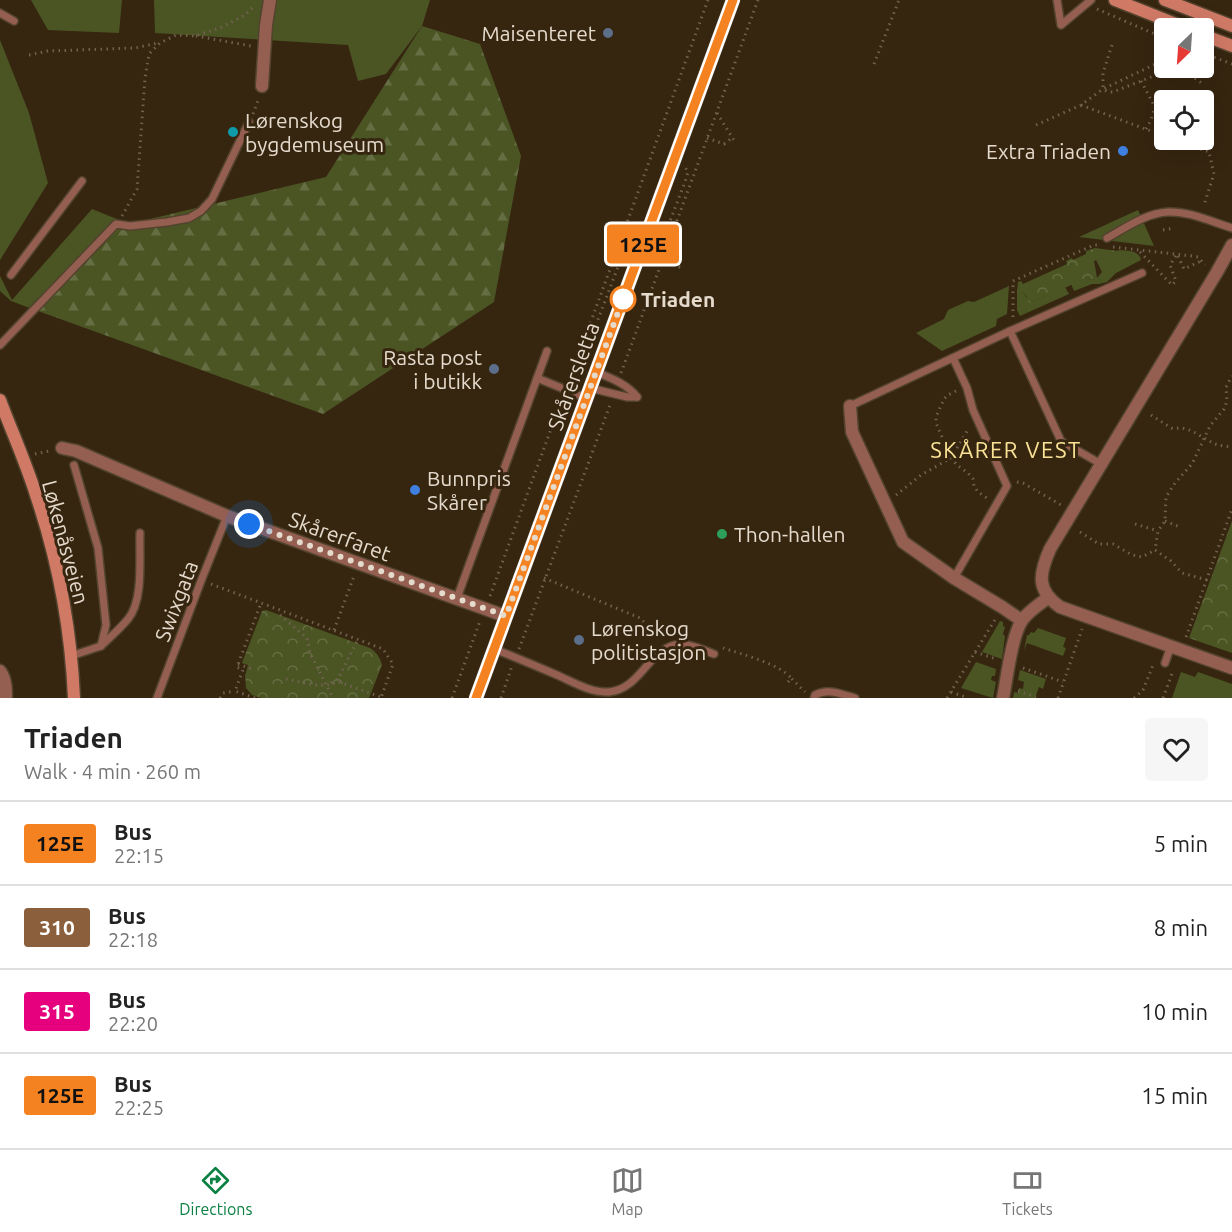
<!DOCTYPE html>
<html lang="en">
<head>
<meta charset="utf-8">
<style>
	:root { --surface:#fff; --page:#f6f6f6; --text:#222; --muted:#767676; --line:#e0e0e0; --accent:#0b8043 }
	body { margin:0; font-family:Ubuntu,sans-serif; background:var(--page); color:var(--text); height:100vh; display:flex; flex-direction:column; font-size:22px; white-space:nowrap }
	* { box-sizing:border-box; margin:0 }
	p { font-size:20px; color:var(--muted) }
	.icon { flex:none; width:33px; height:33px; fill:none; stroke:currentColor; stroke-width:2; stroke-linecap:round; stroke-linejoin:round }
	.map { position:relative; height:698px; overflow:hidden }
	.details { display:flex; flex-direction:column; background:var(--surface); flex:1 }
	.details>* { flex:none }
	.badge { padding:0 12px; border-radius:4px; font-size:21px; line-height:39px }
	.needle { width:39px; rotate:205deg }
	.controls { position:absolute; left:1154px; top:18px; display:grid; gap:12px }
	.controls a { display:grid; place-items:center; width:60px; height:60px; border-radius:6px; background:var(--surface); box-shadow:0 6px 24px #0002; font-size:30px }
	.you { position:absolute; width:30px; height:30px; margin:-15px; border:4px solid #fff; border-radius:50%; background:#1a73e8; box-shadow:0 0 0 9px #1a73e833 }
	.map>.badge { position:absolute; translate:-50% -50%; box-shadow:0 0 0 3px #fff }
	.round { display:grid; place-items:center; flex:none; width:63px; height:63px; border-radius:6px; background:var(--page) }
	.headline { display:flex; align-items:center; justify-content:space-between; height:102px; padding:0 24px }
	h1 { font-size:28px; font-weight:700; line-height:45px }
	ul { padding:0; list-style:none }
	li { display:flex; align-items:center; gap:18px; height:84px; padding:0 24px; border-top:2px solid var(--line) }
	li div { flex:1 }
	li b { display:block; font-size:22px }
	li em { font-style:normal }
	li .badge { min-width:66px; font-weight:700; text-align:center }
	.tab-bar { display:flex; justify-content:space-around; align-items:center; height:84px; border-top:2px solid var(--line); background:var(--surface); font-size:16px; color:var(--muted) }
	.tab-bar a { display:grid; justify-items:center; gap:3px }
	.tab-bar .on { color:var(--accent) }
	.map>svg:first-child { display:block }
	.grass { fill:#4b5524 }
	.forest { fill:url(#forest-firs) }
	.park { fill:url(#park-crowns) }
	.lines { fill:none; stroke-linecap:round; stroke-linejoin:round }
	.lane-casing { stroke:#52432e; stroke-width:10 }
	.street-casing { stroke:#52432e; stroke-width:15 }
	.secondary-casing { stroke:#52432e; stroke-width:15 }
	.path { stroke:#70624e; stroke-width:3; stroke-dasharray:1.5 4.5; stroke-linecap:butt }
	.lane { stroke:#945e51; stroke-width:7 }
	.street { stroke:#945e51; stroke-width:12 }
	.secondary { stroke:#d07a66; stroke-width:12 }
	.line-casing { stroke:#fff; stroke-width:14 }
	.line { stroke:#f58220; stroke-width:9 }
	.walk { stroke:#e5dbcd; stroke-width:6; stroke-dasharray:0 10.8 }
	.service-dot { fill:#5c6f8a; stroke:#362610; stroke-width:2 }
	.culture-dot { fill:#0f9aa8; stroke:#362610; stroke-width:2 }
	.shop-dot { fill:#3f7fe0; stroke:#362610; stroke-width:2 }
	.stop-dot { fill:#fff; stroke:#f58220; stroke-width:3 }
	.leisure-dot { fill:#2e9e5b; stroke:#362610; stroke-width:2 }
	.labels { text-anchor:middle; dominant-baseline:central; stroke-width:6; stroke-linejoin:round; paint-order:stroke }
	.poi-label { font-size:21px; fill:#e5dbcd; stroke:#362610; text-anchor:start }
	.stop-label { font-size:21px; font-weight:bold; fill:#e5dbcd; stroke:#362610; text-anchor:start }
	.street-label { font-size:21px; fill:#e5dbcd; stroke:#362610 }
	.neighbourhood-label { font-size:22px; letter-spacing:1.5px; fill:#fbe396; stroke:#362610 }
</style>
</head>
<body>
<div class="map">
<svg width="1232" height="698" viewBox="0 0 1232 698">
	<defs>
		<pattern id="forest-firs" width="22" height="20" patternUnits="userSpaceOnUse" patternTransform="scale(1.5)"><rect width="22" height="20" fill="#4b5524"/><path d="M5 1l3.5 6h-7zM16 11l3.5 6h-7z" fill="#656d43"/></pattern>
		<pattern id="park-crowns" width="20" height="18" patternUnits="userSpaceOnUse" patternTransform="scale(1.5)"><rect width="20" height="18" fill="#4b5524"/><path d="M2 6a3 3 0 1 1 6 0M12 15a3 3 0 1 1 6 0" fill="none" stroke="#656d43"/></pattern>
	</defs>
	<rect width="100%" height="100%" fill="#362610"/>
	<g class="grass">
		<path d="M31,0H122L119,33L48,30Z"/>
		<path d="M152,0H430L422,26L386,74L358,81L348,45L155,33L154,0Z"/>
		<path d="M0,40L29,113L48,183L0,260Z"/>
		<path d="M92,209L129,224L27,307L11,301L0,291V276L12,300Z"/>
		<path d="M1138,210L1154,246L1079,237Z"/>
		<path d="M1119,250C1128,251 1139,250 1141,260L1116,273L1107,282L1099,284H1092L1074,291L1071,284L1087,278L1092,280L1098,277L1102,272L1096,260Z"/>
		<path d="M1009,286L1007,314L997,319L996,326L942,351L916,333L944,319L948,310L968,301L974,302Z"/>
		<path d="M1065,287L1069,294L1020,316L1017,310V292H1023L1030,303Z"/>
		<path d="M1000,621L1003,622V626L1005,627L1003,634L1005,636L1002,659L982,652Z"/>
		<path d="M1038,628L1066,638L1063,647L1066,648L1063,656L1027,643L1024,650L1027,635H1029L1031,632L1034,633Z"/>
		<path d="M976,662L996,669L995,676H992L991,680L996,682L993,698L961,688Z"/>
		<path d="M1020,670L1046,679L1043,689L1039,687L1035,698H1013L1014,692L1018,693L1019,688L1023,689L1024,682L1018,680Z"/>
		<path d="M1181,672L1195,677L1198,672L1232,684V698H1172Z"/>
	</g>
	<path class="forest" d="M422,26L480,44L521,156L494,302L323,414L27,307L129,224L326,177Z"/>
	<g class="park">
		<path d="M1095,248L1118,251L1094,261L1097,278L1092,280L1087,278L1030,303L1025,299L1027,297L1023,292H1017L1018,282L1021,281L1023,284L1067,264L1066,261L1072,258L1073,260L1086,254V251Z"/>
		<path d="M1232,521V653L1189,638Z"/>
		<path d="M266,610L370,648C376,652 380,657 382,665L369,698H261L252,695L246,688L245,676L248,665L242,663L262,611Z"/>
	</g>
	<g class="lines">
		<g class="lane-casing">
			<g id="lane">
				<path d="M1057,0L1061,25L1091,0"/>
				<path d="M0,13L14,21"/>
				<path d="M1107,238C1125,228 1146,213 1168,212C1189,211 1212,222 1232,228"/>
				<path d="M11,275L82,181"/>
				<path d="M1010,331L1061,441L1101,464"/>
				<path d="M0,345L116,224L130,226L167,222L189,218L201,211L212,199L249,122"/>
				<path d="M953,358L967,388L973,410L1007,486L954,578"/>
				<path d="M596,372C611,378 627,384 637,397"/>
				<path d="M537,378L586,398"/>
				<path d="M590,388L627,397H637"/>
				<path d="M850,406L1010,331L1142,273"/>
				<path d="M457,598L547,351"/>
				<path d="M101,646C110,637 120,629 128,619C144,600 139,557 140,533"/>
				<path d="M494,649C515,657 536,666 557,675C573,682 591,693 609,692C640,689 647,652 675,645C686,642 704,650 714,654"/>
				<path d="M71,656L101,646L106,625L98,548L74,465"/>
				<path d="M1165,663L1171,646"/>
				<path d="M157,698L201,581L227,516"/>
				<path d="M814,698L815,695C828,688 841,694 855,698"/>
			</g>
		</g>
		<g class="street-casing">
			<g id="street">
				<path d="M262,86L266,25L270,0"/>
				<path d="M1232,245L1217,272L1050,549C1039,574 1036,590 1060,607L1232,668"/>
				<path d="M850,406L852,432L903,542L954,578L1002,607L1021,620"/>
				<path d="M62,448L76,451L227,516L505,616"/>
				<path d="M0,671C6,679 6,689 6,698"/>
				<path d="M1003,698C1007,678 1012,633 1023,619C1030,610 1040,604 1049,597"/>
			</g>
		</g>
		<g class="secondary-casing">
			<g id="secondary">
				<path d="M1115,0L1186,28"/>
				<path d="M1165,0L1232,26"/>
				<path d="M1203,35L1232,46"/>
				<path d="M0,400C12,432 26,463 36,495C58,560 71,629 74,698"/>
				<path d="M476,698L733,0"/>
			</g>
		</g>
		<g class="path">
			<path d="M1097,9L1164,38"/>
			<path d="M196,36L251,46"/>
			<path d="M1112,45L1103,73V89L1108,92H1113L1174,68"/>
			<path d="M1203,53L1232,64"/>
			<path d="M29,55L48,51L135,48L158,43"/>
			<path d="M874,64L899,0"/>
			<path d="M1180,68L1203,84"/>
			<path d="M1141,81L1155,107L1164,110"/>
			<path d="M1081,105L1164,136"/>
			<path d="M717,113L735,142"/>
			<path d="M253,114L259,98"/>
			<path d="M1036,125L1081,105L1103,89L1164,60"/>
			<path d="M1146,129L1151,120L1155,107"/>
			<path d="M707,138L724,144L732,138"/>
			<path d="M1175,140L1189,145V140"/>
			<path d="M1189,145L1209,152L1214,174L1204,205"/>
			<path d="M122,216L137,189L145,78L149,54L160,43L176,35L195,36L220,28L245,15L255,5"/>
			<path d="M1163,230L1174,228"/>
			<path d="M1113,247L1192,256L1198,257L1205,265"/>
			<path d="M1140,252L1172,285L1176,281L1170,265L1177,254L1184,269L1201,261"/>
			<path d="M653,257L657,255L685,182L688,172L685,167"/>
			<path d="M662,260L682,268"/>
			<path d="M1013,317V281L1094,245H1098"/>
			<path d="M593,337L594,330L621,259L623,257"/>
			<path d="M621,373L758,0"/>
			<path d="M570,379L708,0"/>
			<path d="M956,391L948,395L944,399L936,417V423L951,458L957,465L968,473L973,479L974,486L978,492L987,498"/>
			<path d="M1151,415L1173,429C1189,424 1203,440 1218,445C1222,446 1227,446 1232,447"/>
			<path d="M35,454L49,451"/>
			<path d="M1017,482L1023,483L1061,505"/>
			<path d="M896,495L921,475L951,458L969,428"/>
			<path d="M1165,521L1180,527"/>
			<path d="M1135,524L1158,531"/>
			<path d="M1080,532L1099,544H1113L1132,555L1142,557L1155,550"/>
			<path d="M544,578L640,618L646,624L670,636"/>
			<path d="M1207,580L1182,573L1171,561L1155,550L1158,531L1165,521L1166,497L1175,483L1192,464L1210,426L1224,409L1227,401L1226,387L1232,376"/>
			<path d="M211,584L383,649L393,664L381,698"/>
			<path d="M490,596L562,399"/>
			<path d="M280,615L307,638L310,653L333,698"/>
			<path d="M334,630L354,576"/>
			<path d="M1186,637L1232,509"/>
			<path d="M723,648C741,654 780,664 791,678"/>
			<path d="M519,649L610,405"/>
			<path d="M975,652L996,659"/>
			<path d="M238,664L255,670"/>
			<path d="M1023,668L1063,682"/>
			<path d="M286,679L314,685H327L339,682L381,697"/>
			<path d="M788,682L791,678L805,692"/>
			<path d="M331,683L338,679L358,639"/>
			<path d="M1018,691L1036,697"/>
			<path d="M951,692L968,698"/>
			<path d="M220,698L223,693L235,691"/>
			<path d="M255,698L235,691L243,670L237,667L261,603"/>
			<path d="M452,698L480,621"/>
			<path d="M501,698L512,666"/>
			<path d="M947,698L996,618"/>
			<path d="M1058,698L1082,629"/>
			<path d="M1134,698L1143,690L1153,665"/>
			<path d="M1163,698L1173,671"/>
		</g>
		<use href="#lane" class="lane"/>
		<use href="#street" class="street"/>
		<use href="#secondary" class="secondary"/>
	</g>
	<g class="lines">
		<g class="line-casing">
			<path id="line" d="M476,698L733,0"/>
		</g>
		<use href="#line" class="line"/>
		<path class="walk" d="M249,524L506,616L623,299"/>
	</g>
	<g class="service-dot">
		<circle cx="608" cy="33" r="6"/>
		<circle cx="494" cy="369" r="6"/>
		<circle cx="579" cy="640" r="6"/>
	</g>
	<circle class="culture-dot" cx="233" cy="132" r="6"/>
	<g class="shop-dot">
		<circle cx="1123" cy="151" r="6"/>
		<circle cx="415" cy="490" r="6"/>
	</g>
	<circle class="stop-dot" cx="623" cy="299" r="12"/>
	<circle class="leisure-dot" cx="722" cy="534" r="6"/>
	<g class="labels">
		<g class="poi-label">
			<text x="596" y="33" text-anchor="end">Maisenteret</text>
			<text x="245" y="120">Lørenskog<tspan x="245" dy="24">bygdemuseum</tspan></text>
			<text x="1111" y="151" text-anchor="end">Extra Triaden</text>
			<text x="482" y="357" text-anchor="end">Rasta post<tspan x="482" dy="24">i butikk</tspan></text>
			<text x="427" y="478">Bunnpris<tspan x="427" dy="24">Skårer</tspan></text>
			<text x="734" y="534">Thon-hallen</text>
			<text x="591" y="628">Lørenskog<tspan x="591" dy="24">politistasjon</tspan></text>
		</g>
		<g class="stop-label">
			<text x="641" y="299">Triaden</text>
		</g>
		<g class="street-label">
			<text transform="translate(573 376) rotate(-70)">Skårersletta</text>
			<text transform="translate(340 536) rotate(20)">Skårerfaret</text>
			<text transform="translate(66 542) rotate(75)">Løkenåsveien</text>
			<text transform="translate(176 601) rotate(-69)">Swixgata</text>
		</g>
		<g class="neighbourhood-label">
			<text x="1006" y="449">SKÅRER VEST</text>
		</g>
	</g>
</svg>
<div class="controls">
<a><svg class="needle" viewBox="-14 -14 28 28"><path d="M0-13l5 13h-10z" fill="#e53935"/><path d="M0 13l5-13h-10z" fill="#767676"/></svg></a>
<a><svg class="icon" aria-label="locate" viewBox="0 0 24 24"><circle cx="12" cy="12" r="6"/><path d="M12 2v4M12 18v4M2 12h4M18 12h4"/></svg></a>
</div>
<div class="you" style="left:249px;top:524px"></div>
<b class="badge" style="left:643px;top:244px;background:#f58220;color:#111">125E</b>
</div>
<section class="details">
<div class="headline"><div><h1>Triaden</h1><p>Walk · 4 min · 260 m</p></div><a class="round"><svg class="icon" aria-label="heart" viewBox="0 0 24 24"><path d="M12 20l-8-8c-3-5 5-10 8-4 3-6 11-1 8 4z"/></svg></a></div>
<ul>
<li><span class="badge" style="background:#f58220;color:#111">125E</span><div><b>Bus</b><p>22:15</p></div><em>5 min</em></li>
<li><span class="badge" style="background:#8b5e3c;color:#fff">310</span><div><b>Bus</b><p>22:18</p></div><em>8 min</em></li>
<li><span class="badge" style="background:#e6007e;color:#fff">315</span><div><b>Bus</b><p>22:20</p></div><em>10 min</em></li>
<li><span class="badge" style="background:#f58220;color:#111">125E</span><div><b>Bus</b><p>22:25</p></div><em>15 min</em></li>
</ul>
</section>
<nav class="tab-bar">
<a class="on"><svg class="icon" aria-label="directions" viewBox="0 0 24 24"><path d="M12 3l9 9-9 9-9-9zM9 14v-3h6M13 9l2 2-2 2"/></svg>Directions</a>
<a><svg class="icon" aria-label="map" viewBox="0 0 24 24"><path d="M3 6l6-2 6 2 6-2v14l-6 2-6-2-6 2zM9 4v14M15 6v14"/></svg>Map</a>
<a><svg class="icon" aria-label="tickets" viewBox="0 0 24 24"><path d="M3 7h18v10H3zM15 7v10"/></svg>Tickets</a>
</nav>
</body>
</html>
